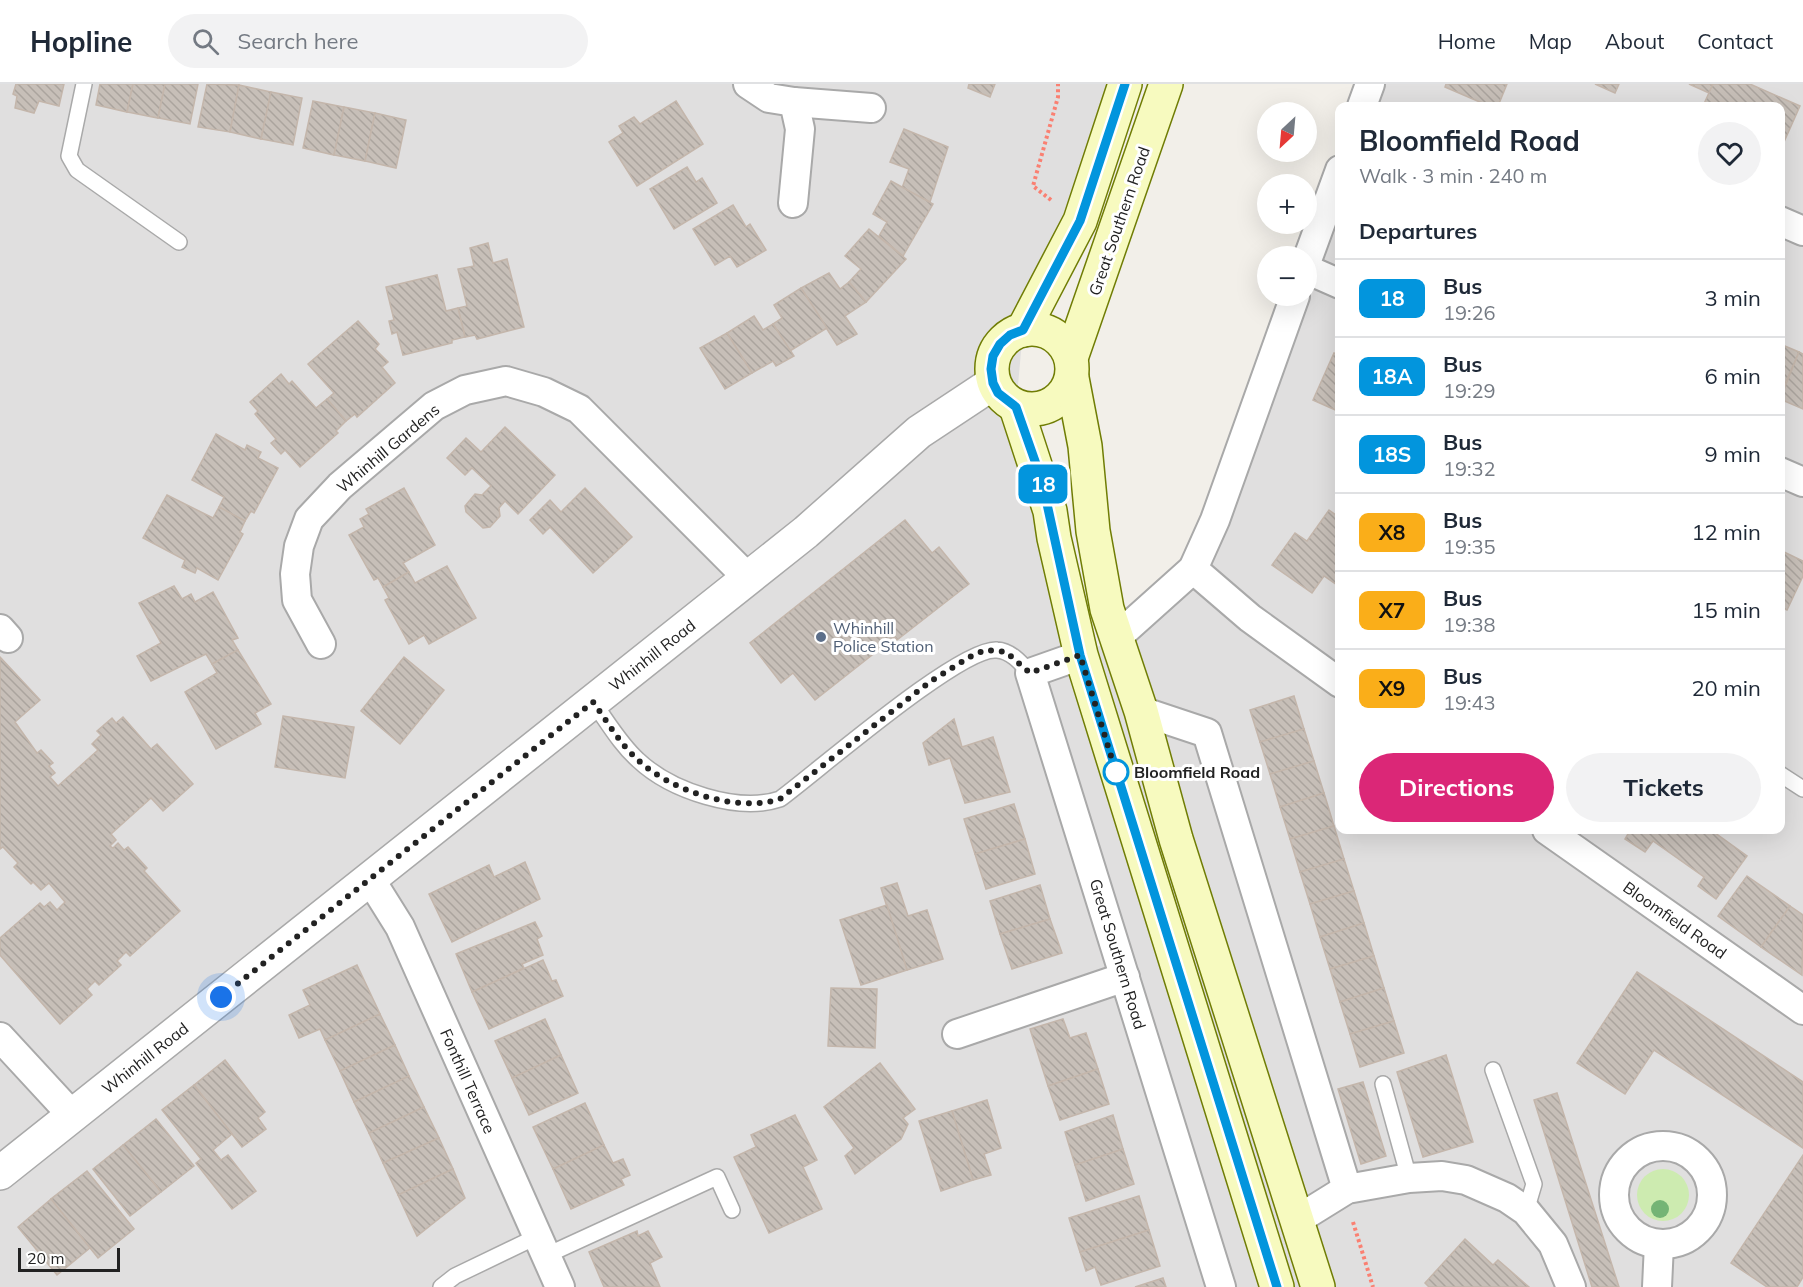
<!DOCTYPE html>
<html lang="en">
<head>
<meta charset="utf-8">
<style>
	:root { --surface:#fff; --page:#f2f2f3; --text:#1f2937; --muted:#747a83; --line:#e0e1e3; --accent:#db2777 }
	body { margin:0; font-family:Mulish,sans-serif; background:var(--page); color:var(--text); height:100vh; display:flex; flex-direction:column; font-size:22px; white-space:nowrap }
	* { box-sizing:border-box; margin:0 }
	p { font-size:20px; color:var(--muted) }
	.icon { flex:none; width:33px; height:33px; fill:none; stroke:currentColor; stroke-width:2; stroke-linecap:round; stroke-linejoin:round }
	.map { position:relative; flex:1; overflow:hidden }
	.sheet { position:absolute; left:1335px; top:18px; width:450px; height:732px; display:flex; flex-direction:column; background:var(--surface); border-radius:12px; box-shadow:0 6px 24px #0002 }
	.sheet>* { flex:none }
	.badge { padding:0 12px; border-radius:9px; font-size:21px; line-height:39px }
	.needle { width:39px; rotate:206deg }
	.buttons { position:absolute; left:1257px; top:18px; display:grid; gap:12px }
	.buttons a { display:grid; place-items:center; width:60px; height:60px; border-radius:50%; background:var(--surface); box-shadow:0 6px 24px #0002; font-size:30px }
	.scale { position:absolute; left:18px; bottom:15px; width:102px; box-sizing:border-box; padding-left:6px; border:3px solid #222; border-top:0; font-size:16px; line-height:21px; white-space:nowrap; color:#222; -webkit-text-stroke:4px #fff; paint-order:stroke }
	.you { position:absolute; width:30px; height:30px; margin:-15px; border:4px solid #fff; border-radius:50%; background:#1a73e8; box-shadow:0 0 0 9px #1a73e833 }
	.map>.badge { position:absolute; translate:-50% -50%; box-shadow:0 0 0 3px #fff }
	h2 { padding:0 24px; font-size:22px; line-height:54px }
	.round { display:grid; place-items:center; flex:none; width:63px; height:63px; border-radius:32px; background:var(--page) }
	.overview { display:flex; align-items:center; justify-content:space-between; height:102px; padding:0 24px }
	h1 { font-size:28px; font-weight:700; line-height:45px }
	.action { display:flex; gap:12px; margin-top:auto; padding:12px 24px }
	.action a { flex:1; height:69px; border-radius:36px; background:var(--accent); color:#fff; font-size:24px; font-weight:700; line-height:69px; text-align:center }
	.action a+a { background:var(--page); color:var(--text) }
	ul { padding:0; list-style:none }
	li { display:flex; align-items:center; gap:18px; height:78px; padding:0 24px; border-top:2px solid var(--line) }
	li div { flex:1 }
	li b { display:block; font-size:22px }
	li em { font-style:normal }
	li .badge { min-width:66px; font-weight:700; text-align:center }
	header { display:flex; align-items:center; gap:36px; box-sizing:border-box; height:84px; padding:0 30px; background:var(--surface); border-bottom:2px solid var(--line) }
	header strong { font-size:28px }
	nav { display:flex; gap:33px; margin-inline-start:auto; font-size:21px }
	.search { width:420px; height:54px; background:var(--page); display:flex; align-items:center; gap:15px; box-sizing:border-box; padding:0 21px; border-radius:33px; color:var(--muted); font-size:22px }
	.map>svg:first-child { display:block }
	.residential { fill:#e0dfdf }
	.grass { fill:#cdebb0 }
	.building { fill:url(#building-back-hatch); stroke:#c4b6ab; stroke-width:1.5 }
	.lines { fill:none; stroke-linecap:round; stroke-linejoin:round }
	.service-casing { stroke:#a9a9a9; stroke-width:18 }
	.minor-casing { stroke:#a9a9a9; stroke-width:32 }
	.tertiary-casing { stroke:#a9a9a9; stroke-width:36 }
	.secondary-casing { stroke:#707d05; stroke-width:36 }
	.path { stroke:#fa8072; stroke-width:4; stroke-dasharray:3 3; stroke-linecap:butt }
	.service { stroke:#fff; stroke-width:15 }
	.minor { stroke:#fff; stroke-width:28 }
	.tertiary { stroke:#fff; stroke-width:33 }
	.secondary { stroke:#f7fabf; stroke-width:33 }
	.tree { fill:#74b475 }
	.line-casing { stroke:#fff; stroke-width:14 }
	.line { stroke:#0295dd; stroke-width:9 }
	.walk { stroke:#222; stroke-width:6; stroke-dasharray:0 10.8 }
	.service-dot { fill:#5c6f8a; stroke:#fff; stroke-width:2 }
	.stop-dot { fill:#fff; stroke:#0295dd; stroke-width:3 }
	.labels { text-anchor:middle; dominant-baseline:central; stroke-width:6; stroke-linejoin:round; paint-order:stroke }
	.street-label { font-size:16px; fill:#222; stroke:#fff }
	.service-label { font-size:16px; fill:#4e5e75; stroke:#fff; text-anchor:start }
	.stop-label { font-size:16px; font-weight:bold; fill:#222; stroke:#fff; text-anchor:start }
</style>
</head>
<body>
<header>
<strong>Hopline</strong>
<div class="search"><svg class="icon" aria-label="search" viewBox="0 0 24 24"><circle cx="10" cy="10" r="6"/><path d="M15 15l6 6"/></svg>Search here</div>
<nav><a>Home</a><a>Map</a><a>About</a><a>Contact</a></nav>
</header>
<div class="map">
<svg width="1803" height="1203" viewBox="0 0 1803 1203">
	<defs>
		<pattern id="building-back-hatch" width="6" height="6" patternUnits="userSpaceOnUse" patternTransform="scale(1.5)"><rect width="6" height="6" fill="#c7bfb8"/><path d="M-1 5l2 2M0 0l6 6M5-1l2 2" fill="none" stroke="#aba49e"/></pattern>
	</defs>
	<rect width="100%" height="100%" fill="#f2efe9"/>
	<path class="residential" d="M0,0H1125L1023,246L1016,323L1081,571L1116,554L1193,485L1306,212L1307,179L1339,86L1340,746H1780V22H1362L1370,0H1803V1203H0Z"/>
	<circle class="grass" cx="1663" cy="1111" r="26"/>
	<g class="building">
		<path d="M16,0H64L59,22L39,17L34,29L15,24L17,12L13,10Z"/>
		<path d="M100,0H133L127,28L96,21Z"/>
		<path d="M133,0H165L158,34L127,28Z"/>
		<path d="M165,0H198L190,40L158,34Z"/>
		<path d="M207,0L239,1L230,48L198,43Z"/>
		<path d="M969,0H995L990,13L968,4Z"/>
		<path d="M1446,0H1507L1498,22H1489L1445,3Z"/>
		<path d="M1595,0H1619L1615,9Z"/>
		<path d="M1689,0H1713L1709,9Z"/>
		<path d="M1713,0H1750L1800,22L1780,67V22H1703Z"/>
		<path d="M239,1L271,8L261,55L230,48Z"/>
		<path d="M271,8L302,14L293,61L261,55Z"/>
		<path d="M313,17L344,23L334,71L303,64Z"/>
		<path d="M676,17L703,60L637,102L609,58L623,49L619,42L634,33L640,40Z"/>
		<path d="M344,23L375,29L365,77L334,71Z"/>
		<path d="M375,29L406,36L396,84L365,77Z"/>
		<path d="M904,45L948,63L930,118L902,104L909,85L890,78Z"/>
		<path d="M687,83L696,98L702,94L717,119L674,145L650,105Z"/>
		<path d="M891,97L933,120L903,172L879,152L887,138L873,130Z"/>
		<path d="M733,121L746,143L750,140L766,166L737,183L730,172L715,181L693,145Z"/>
		<path d="M869,145L906,175L866,218L849,198L861,185L845,172Z"/>
		<path d="M488,159L493,179L507,175L524,243L477,255L475,251L465,253L458,224L467,222L458,185L474,182L470,164Z"/>
		<path d="M829,189L840,205L849,198L866,218L845,232L857,250L837,261L801,204Z"/>
		<path d="M437,191L446,227L458,224L465,253L452,256V259L403,271L397,248L392,250L389,237L394,236L386,203Z"/>
		<path d="M801,204L827,244L790,267L773,240L782,234L774,221Z"/>
		<path d="M754,232L763,246L773,240L794,272L776,282L773,277L752,289L727,249Z"/>
		<path d="M358,237L379,260L375,265L388,278L382,283L395,299L357,333L355,330L346,337L327,315L334,309L308,280Z"/>
		<path d="M727,249L752,289L725,305L700,264Z"/>
		<path d="M1780,260L1799,268L1780,311Z"/>
		<path d="M1799,268L1803,270V325L1780,315Z"/>
		<path d="M1334,269L1340,271V328L1313,316Z"/>
		<path d="M281,290L289,300L292,297L316,324L327,315L346,337L336,347L338,349L300,383L285,366L281,370L271,359L276,355L255,330L258,327L250,318Z"/>
		<path d="M505,343L555,391L518,430L505,417L499,424L500,432L490,443L483,444L466,428L465,422L475,410L482,411L491,402L472,384L465,391L447,374L466,354L481,368Z"/>
		<path d="M216,350L245,366L247,361L261,368L258,374L278,384L254,429L251,427L245,437L219,423L224,413L192,396Z"/>
		<path d="M404,404L435,461L403,479L409,488L383,503L378,494L374,496L349,451L364,443L360,435L369,430L366,425Z"/>
		<path d="M585,404L632,453L593,489L550,443L543,450L530,436L550,416L561,428Z"/>
		<path d="M167,411L213,434L219,423L245,437L240,448L243,450L218,496L197,484L195,489L182,483L185,476L143,454Z"/>
		<path d="M1329,426L1340,434V503L1324,492L1312,509L1272,481L1295,449L1307,457Z"/>
		<path d="M905,436L932,469L939,463L969,500L897,556L895,553L815,616L793,589L781,599L750,559Z"/>
		<path d="M1782,467L1803,477V492L1787,526L1780,523Z"/>
		<path d="M447,482L476,534L429,560L424,551L409,560L385,516L389,514L383,503L409,488L415,499Z"/>
		<path d="M174,502L182,515L191,510L195,518L213,508L238,554L232,556L238,566L212,580L206,570L151,597L137,572L161,559L139,519Z"/>
		<path d="M238,566L271,620L255,629L261,640L216,665L185,608L217,589L212,580Z"/>
		<path d="M0,573L40,616L15,638L37,669L41,666L53,679L49,682L55,689L50,693L58,702L98,666L92,660L101,651L97,647L112,634L116,639L123,633L151,665L157,660L193,700L163,727L151,714L111,750L116,756L110,762L113,764L118,759L124,766L128,763L147,784L144,787L180,827L130,872L126,868L117,877L121,881L99,901L95,897L87,905L92,911L60,940L0,871V854L40,819L44,823L50,818L57,826L65,818L49,799L41,806L33,798L31,800L14,783L18,779L3,763L0,765Z"/>
		<path d="M404,573L444,606L400,660L361,627Z"/>
		<path d="M1294,612L1304,645L1260,658L1250,626Z"/>
		<path d="M283,632L354,643L345,694L275,683Z"/>
		<path d="M954,635L962,663L993,653L1010,708L965,719L950,674L929,681L923,659Z"/>
		<path d="M1304,645L1314,677L1270,690L1260,658Z"/>
		<path d="M1314,677L1324,709L1280,723L1270,690Z"/>
		<path d="M1324,709L1334,742L1290,755L1280,723Z"/>
		<path d="M1014,720L1025,755L975,770L964,735Z"/>
		<path d="M1334,742L1344,775L1300,788L1290,755Z"/>
		<path d="M1622,746H1711L1747,772L1716,815L1698,802L1704,793L1653,757L1645,768L1625,755L1628,750Z"/>
		<path d="M1025,755L1035,790L986,805L975,770Z"/>
		<path d="M1344,775L1354,807L1310,820L1300,788Z"/>
		<path d="M525,778L540,815L452,858L429,810L489,781L494,793Z"/>
		<path d="M1747,792L1790,822L1761,863L1718,832Z"/>
		<path d="M897,799L908,832L927,826L943,875L907,886L881,804Z"/>
		<path d="M1040,801L1050,835L1000,850L990,817Z"/>
		<path d="M1354,807L1364,839L1320,853L1310,820Z"/>
		<path d="M887,821L907,886L861,901L840,836Z"/>
		<path d="M1790,822L1803,831L1802,891L1761,863Z"/>
		<path d="M1050,835L1062,869L1012,885L1000,850Z"/>
		<path d="M535,838L542,852L537,855L543,871L522,880L524,884L472,908L456,870Z"/>
		<path d="M1364,839L1374,872L1330,885L1320,853Z"/>
		<path d="M1374,872L1384,904L1340,918L1330,885Z"/>
		<path d="M543,876L552,897L556,896L563,912L489,945L472,908Z"/>
		<path d="M357,881L380,930L325,956L320,945L299,954L289,931L310,921L303,906Z"/>
		<path d="M1637,888L1803,998V1064L1654,966L1625,1010L1577,979Z"/>
		<path d="M831,904L877,905L875,964L828,962Z"/>
		<path d="M1384,904L1394,937L1350,950L1340,918Z"/>
		<path d="M380,930L395,961L340,987L325,956Z"/>
		<path d="M545,935L561,971L512,994L495,957Z"/>
		<path d="M1063,935L1070,954L1086,949L1098,985L1048,1002L1030,945Z"/>
		<path d="M1394,937L1404,969L1360,983L1350,950Z"/>
		<path d="M395,961L409,992L354,1018L340,987Z"/>
		<path d="M561,971L578,1009L529,1031L512,994Z"/>
		<path d="M1446,971L1473,1058L1423,1073L1397,988Z"/>
		<path d="M225,976L265,1028L258,1034L266,1045L242,1063L194,1001Z"/>
		<path d="M880,979L915,1025L903,1034L908,1040L901,1055L855,1090L845,1072L854,1064L824,1023Z"/>
		<path d="M1098,985L1109,1020L1060,1036L1048,1002Z"/>
		<path d="M409,992L424,1023L369,1049L354,1018Z"/>
		<path d="M1363,998L1386,1072L1361,1080L1338,1005Z"/>
		<path d="M194,1001L232,1050L213,1066L221,1076L228,1071L256,1107L232,1125L196,1079L201,1075L162,1026Z"/>
		<path d="M1557,1009L1619,1203H1592L1534,1016Z"/>
		<path d="M987,1016L1001,1064L984,1070L991,1091L973,1096L952,1027Z"/>
		<path d="M585,1019L604,1061L553,1085L533,1043Z"/>
		<path d="M424,1023L439,1054L383,1079L369,1049Z"/>
		<path d="M952,1027L973,1096L941,1107L919,1037Z"/>
		<path d="M795,1031L817,1076L803,1083L822,1125L769,1149L734,1073L756,1063L751,1051Z"/>
		<path d="M1113,1031L1123,1065L1075,1081L1065,1048Z"/>
		<path d="M156,1035L194,1082L161,1108L123,1061Z"/>
		<path d="M439,1054L453,1085L398,1111L383,1079Z"/>
		<path d="M123,1061L161,1108L130,1132L93,1085Z"/>
		<path d="M604,1061L613,1079L623,1075L630,1091L621,1095L624,1101L571,1125L553,1085Z"/>
		<path d="M1123,1065L1134,1100L1086,1117L1075,1081Z"/>
		<path d="M1803,1071V1193L1797,1203H1767L1731,1179Z"/>
		<path d="M453,1085L465,1114L417,1152L398,1111Z"/>
		<path d="M87,1087L134,1145L98,1174L51,1115Z"/>
		<path d="M1139,1112L1149,1146L1080,1168L1069,1134Z"/>
		<path d="M51,1115L90,1164L57,1191L18,1143Z"/>
		<path d="M1149,1146L1160,1182L1101,1201L1095,1183L1086,1187L1080,1168Z"/>
		<path d="M637,1147L638,1152L648,1147L662,1173L650,1179L660,1203H604L589,1168Z"/>
		<path d="M1465,1155L1493,1181L1498,1176L1529,1203H1429L1425,1199Z"/>
		<path d="M1163,1194L1166,1203H1135Z"/>
	</g>
	<g class="lines">
		<g class="service-casing">
			<g id="service">
				<path d="M84,0L69,72L77,86L179,158"/>
				<path d="M593,618C607,637 620,660 638,676C671,707 738,729 780,715C817,688 961,562 997,566C1011,567 1021,579 1030,589"/>
				<path d="M1780,690L1803,705"/>
				<path d="M1493,986L1534,1100L1526,1127"/>
				<path d="M1383,1000L1409,1094"/>
				<path d="M545,1172L717,1093L732,1126"/>
				<path d="M441,1203L455,1192L536,1153"/>
			</g>
		</g>
		<g class="minor-casing">
			<g id="minor">
				<path d="M748,0L769,14L794,18L800,45L793,119"/>
				<path d="M794,18L871,24"/>
				<path d="M1362,22L1370,0"/>
				<path d="M1780,137L1803,147"/>
				<path d="M1306,179L1340,86"/>
				<path d="M1306,185L1340,200"/>
				<path d="M1780,388L1803,398"/>
				<path d="M1193,485L1250,534L1340,599"/>
				<path d="M0,545L8,554"/>
				<path d="M1116,554L1193,485L1215,436L1295,212"/>
				<path d="M321,560L297,516L295,490L299,462L309,435L340,402L434,322L465,306L506,297L544,308L579,325L748,494"/>
				<path d="M1081,571L1030,589L1221,1203"/>
				<path d="M1141,627L1207,649L1347,1105"/>
				<path d="M1547,746L1803,926"/>
				<path d="M370,795L400,843L560,1203"/>
				<path d="M957,950L1125,893"/>
				<path d="M0,953L72,1031"/>
				<circle cx="1663" cy="1111" r="49"/>
				<path d="M1297,1136L1347,1105L1409,1094L1442,1092L1466,1096L1507,1114L1526,1127L1553,1160L1571,1203"/>
				<path d="M1657,1203L1659,1160"/>
			</g>
		</g>
		<g class="tertiary-casing">
			<path id="tertiary" d="M0,1089L806,448L919,348L993,299"/>
		</g>
		<g class="secondary-casing">
			<g id="secondary">
				<circle cx="1032" cy="285" r="40"/>
				<path d="M1023,246L1080,137L1125,0"/>
				<path d="M1071,274L1166,0"/>
				<path d="M1072,294L1085,362L1093,447L1107,525L1141,627L1176,755L1318,1203"/>
				<path d="M1016,323L1050,427L1054,454L1081,571L1277,1203"/>
			</g>
		</g>
		<g class="path">
			<path d="M1051,116L1033,102L1058,13V0"/>
			<path d="M1353,1138L1373,1203"/>
		</g>
		<use href="#service" class="service"/>
		<use href="#minor" class="minor"/>
		<use href="#tertiary" class="tertiary"/>
		<use href="#secondary" class="secondary"/>
	</g>
	<circle class="tree" cx="1660" cy="1125" r="9"/>
	<g class="lines">
		<g class="line-casing">
			<path id="line" d="M1125,0L1080,137L1023,246L1010,251L1000,260L993,272L991,285L993,299L998,309L1016,323L1042,397L1080,571L1277,1203"/>
		</g>
		<use href="#line" class="line"/>
		<path class="walk" d="M221,913L593,618C607,637 620,660 638,676C671,707 737,729 780,715L931,597L973,571L986,566L1006,568L1030,589L1080,571L1119,698L1116,688"/>
	</g>
	<circle class="service-dot" cx="821" cy="553" r="6"/>
	<circle class="stop-dot" cx="1116" cy="688" r="12"/>
	<g class="labels">
		<g class="street-label">
			<text transform="translate(1119 137) rotate(-71)">Great Southern Road</text>
			<text transform="translate(388 364) rotate(-40)">Whinhill Gardens</text>
			<text transform="translate(652 571) rotate(-38)">Whinhill Road</text>
			<text transform="translate(1675 836) rotate(35)">Bloomfield Road</text>
			<text transform="translate(1118 870) rotate(73)">Great Southern Road</text>
			<text transform="translate(145 974) rotate(-38)">Whinhill Road</text>
			<text transform="translate(468 997) rotate(66)">Fonthill Terrace</text>
		</g>
		<g class="service-label">
			<text x="833" y="544">Whinhill<tspan x="833" dy="18">Police Station</tspan></text>
		</g>
		<g class="stop-label">
			<text x="1134" y="688">Bloomfield Road</text>
		</g>
	</g>
</svg>
<div class="buttons">
<a><svg class="needle" viewBox="-14 -14 28 28"><path d="M0-13l5 13h-10z" fill="#e53935"/><path d="M0 13l5-13h-10z" fill="#747a83"/></svg></a>
<a>+</a>
<a>−</a>
</div>
<div class="scale">20 m</div>
<div class="you" style="left:221px;top:913px"></div>
<b class="badge" style="left:1043px;top:400px;background:#0295dd;color:#fff">18</b>
<section class="sheet">
<div class="overview"><div><h1>Bloomfield Road</h1><p>Walk · 3 min · 240 m</p></div><a class="round"><svg class="icon" aria-label="heart" viewBox="0 0 24 24"><path d="M12 20l-8-8c-3-5 5-10 8-4 3-6 11-1 8 4z"/></svg></a></div>
<h2>Departures</h2>
<ul>
<li><span class="badge" style="background:#0295dd;color:#fff">18</span><div><b>Bus</b><p>19:26</p></div><em>3 min</em></li>
<li><span class="badge" style="background:#0295dd;color:#fff">18A</span><div><b>Bus</b><p>19:29</p></div><em>6 min</em></li>
<li><span class="badge" style="background:#0295dd;color:#fff">18S</span><div><b>Bus</b><p>19:32</p></div><em>9 min</em></li>
<li><span class="badge" style="background:#faae19;color:#111">X8</span><div><b>Bus</b><p>19:35</p></div><em>12 min</em></li>
<li><span class="badge" style="background:#faae19;color:#111">X7</span><div><b>Bus</b><p>19:38</p></div><em>15 min</em></li>
<li><span class="badge" style="background:#faae19;color:#111">X9</span><div><b>Bus</b><p>19:43</p></div><em>20 min</em></li>
</ul>
<div class="action"><a>Directions</a><a>Tickets</a></div>
</section>
</div>
</body>
</html>
